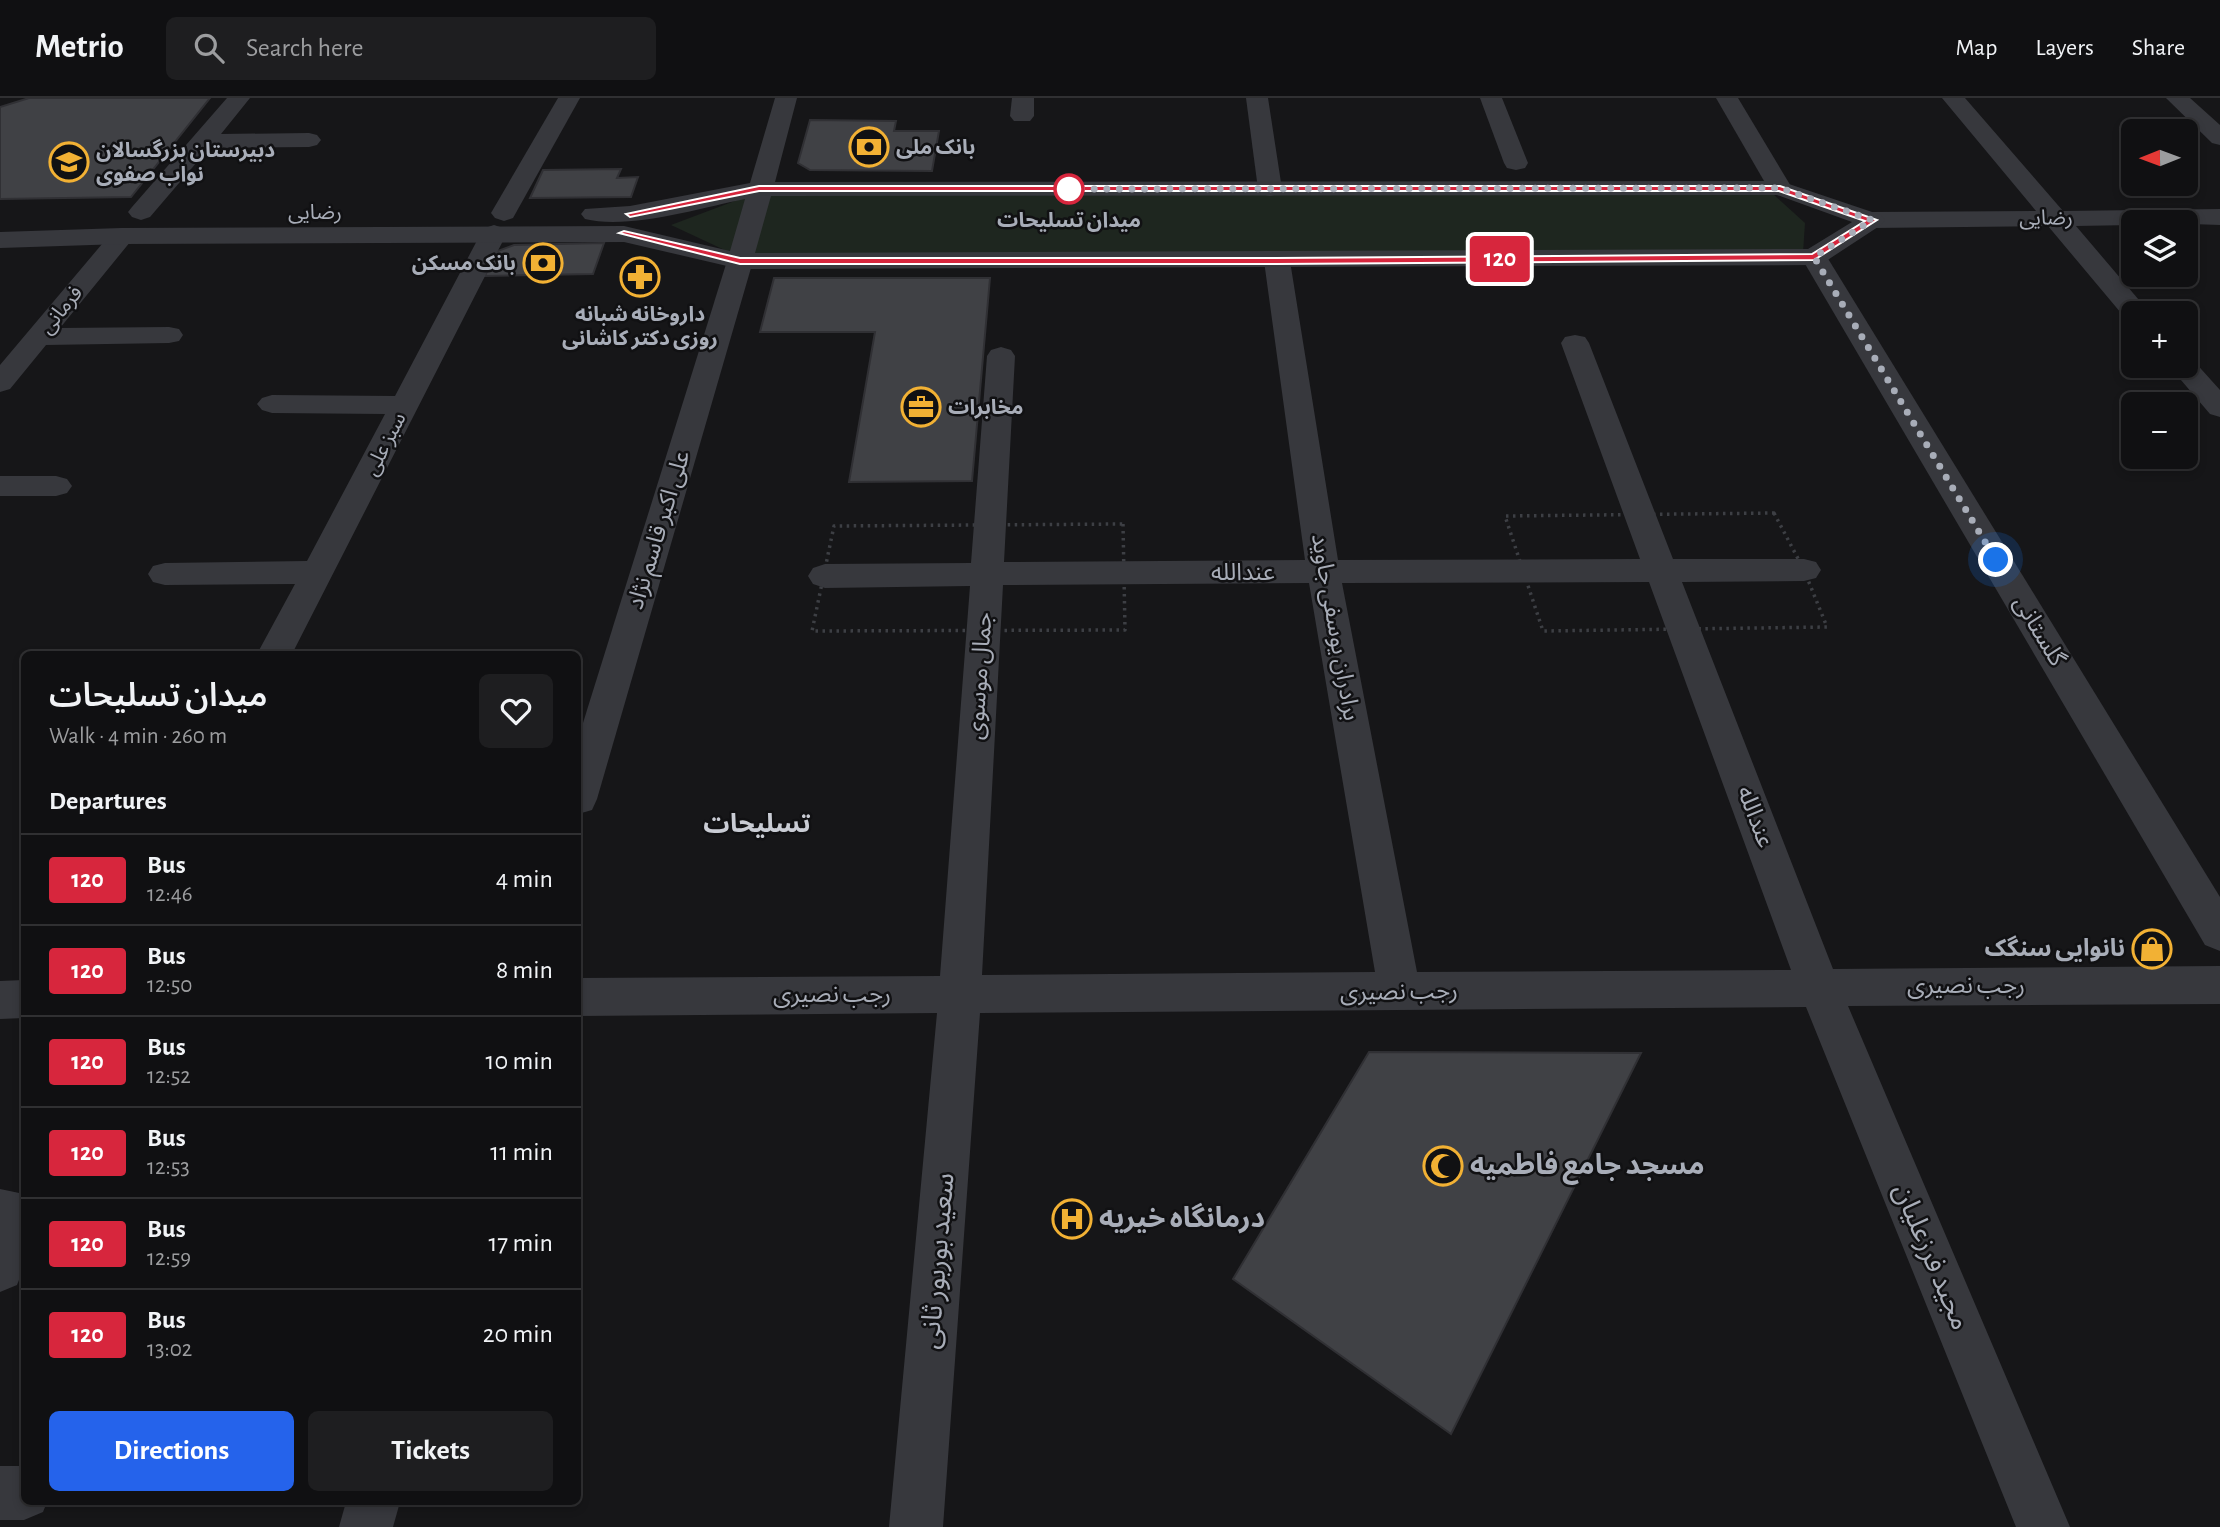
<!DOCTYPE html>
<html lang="en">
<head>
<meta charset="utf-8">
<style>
	:root { --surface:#101012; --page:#1e1e20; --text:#f1f3f6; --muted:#9c9d9f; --line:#303032; --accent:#2563eb }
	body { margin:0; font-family:"Alegreya Sans","Noto Sans Arabic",sans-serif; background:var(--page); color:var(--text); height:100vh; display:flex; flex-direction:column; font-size:26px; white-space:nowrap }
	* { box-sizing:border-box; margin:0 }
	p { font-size:23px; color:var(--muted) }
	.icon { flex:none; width:38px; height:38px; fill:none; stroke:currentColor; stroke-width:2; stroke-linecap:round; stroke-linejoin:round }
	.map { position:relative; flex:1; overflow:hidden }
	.drawer { position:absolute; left:21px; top:553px; width:560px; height:854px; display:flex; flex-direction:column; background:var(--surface); border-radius:10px; box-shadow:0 4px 10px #0003,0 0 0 2px var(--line) }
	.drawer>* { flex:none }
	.badge { padding:0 14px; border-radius:5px; font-size:24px; line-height:46px }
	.needle { width:46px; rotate:269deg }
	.tools { position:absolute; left:2121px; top:21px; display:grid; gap:14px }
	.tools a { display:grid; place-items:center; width:77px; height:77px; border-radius:10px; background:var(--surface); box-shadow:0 4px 10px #0003,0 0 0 2px var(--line); font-size:35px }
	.you { position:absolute; width:35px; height:35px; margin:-18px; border:5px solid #fff; border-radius:50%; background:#1a73e8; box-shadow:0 0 0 10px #1a73e833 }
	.map>.badge { position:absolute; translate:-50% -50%; box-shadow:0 0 0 4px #fff }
	h2 { padding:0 28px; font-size:26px; line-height:63px }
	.round { display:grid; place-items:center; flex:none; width:74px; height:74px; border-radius:10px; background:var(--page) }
	.summary { display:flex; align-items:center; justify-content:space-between; height:119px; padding:0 28px }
	h1 { font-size:33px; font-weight:600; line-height:52px }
	.cta { display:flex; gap:14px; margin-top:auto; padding:14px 28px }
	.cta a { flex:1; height:80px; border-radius:10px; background:var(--accent); color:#fff; font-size:28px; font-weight:600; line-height:80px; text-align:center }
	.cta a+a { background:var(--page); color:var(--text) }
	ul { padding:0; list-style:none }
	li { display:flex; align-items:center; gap:21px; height:91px; padding:0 28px; border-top:2px solid var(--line) }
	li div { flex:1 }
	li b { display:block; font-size:26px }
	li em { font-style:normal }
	li .badge { min-width:77px; font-weight:700; text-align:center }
	header { display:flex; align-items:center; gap:42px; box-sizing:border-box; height:98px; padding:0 35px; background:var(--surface); border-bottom:2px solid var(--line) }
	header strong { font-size:33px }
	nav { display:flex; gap:38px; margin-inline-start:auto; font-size:24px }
	.search { width:490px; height:63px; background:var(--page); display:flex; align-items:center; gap:18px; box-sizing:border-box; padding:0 24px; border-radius:10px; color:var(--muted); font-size:26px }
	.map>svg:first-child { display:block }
	.green { fill:#1e261f }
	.building { fill:#404145; stroke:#303034; stroke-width:2 }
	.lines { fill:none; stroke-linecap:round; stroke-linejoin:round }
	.path { stroke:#3d3f44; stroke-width:3.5; stroke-dasharray:2.5 4.5; stroke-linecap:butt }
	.minor { fill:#37383d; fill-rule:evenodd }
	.tertiary { fill:#37383d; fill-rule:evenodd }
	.line { fill:#d7263d; stroke:#fff; stroke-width:2 }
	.walk { stroke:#a8adb8; stroke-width:7; stroke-dasharray:0 12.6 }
	.stop-dot { fill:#fff; stroke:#d7263d; stroke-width:3.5 }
	.labels { text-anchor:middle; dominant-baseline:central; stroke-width:5; stroke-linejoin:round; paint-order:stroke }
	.far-poi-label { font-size:21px; font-weight:bold; fill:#a8adb8; stroke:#111113; text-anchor:start }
	.far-street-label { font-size:21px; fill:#a8adb8; stroke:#111113 }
	.far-stop-label { font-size:21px; font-weight:bold; fill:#a8adb8; stroke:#111113 }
	.street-label { font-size:24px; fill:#a8adb8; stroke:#111113 }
	.poi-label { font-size:24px; font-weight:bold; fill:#a8adb8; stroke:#111113; text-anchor:end }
	.neighbourhood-label { font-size:26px; font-weight:bold; fill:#c9ccd4; stroke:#111113 }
	.near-poi-label { font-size:28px; font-weight:bold; fill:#a8adb8; stroke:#111113; text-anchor:start }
	.near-street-label { font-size:28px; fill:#a8adb8; stroke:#111113 }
</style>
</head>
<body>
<header>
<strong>Metrio</strong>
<div class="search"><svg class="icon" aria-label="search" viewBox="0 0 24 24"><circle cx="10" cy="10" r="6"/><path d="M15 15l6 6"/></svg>Search here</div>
<nav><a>Map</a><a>Layers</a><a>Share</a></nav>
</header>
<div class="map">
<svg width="2220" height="1429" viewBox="0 0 2220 1429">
	<rect width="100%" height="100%" fill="#161618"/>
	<path class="green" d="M1773,96L1805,125L1803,155H731L671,127L748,98Z"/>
	<g class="building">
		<path d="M29,0H210L131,99L0,101V9Z"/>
		<path d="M810,22L896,23L894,33H939L932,73L810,72L798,65Z"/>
		<path d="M621,71L617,80L638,79L631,99L530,100L543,72Z"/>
		<path d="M604,145L593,176L485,178L495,154L514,147Z"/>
		<path d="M774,180H990L972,383L849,384L875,234H760Z"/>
		<path d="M1369,954L1641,955L1451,1336L1233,1181Z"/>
	</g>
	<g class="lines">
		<g class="path">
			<path d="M1774,415L1804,472L1827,529L1543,533L1505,418Z"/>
			<path d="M1123,426L1125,532L812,533L834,428Z"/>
		</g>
		<g class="minor">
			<path d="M227,0H250L221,36L309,35L317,37L321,42L317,47L309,49L209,50L150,119L141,122L132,119L128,114L132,109Z"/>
			<path d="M558,0H580L513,120L504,123L495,120L491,115Z"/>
			<path d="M1012,0H1034V18L1030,23H1014L1010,18Z"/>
			<path d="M1246,0H1268L1282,91L1279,96L1270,98L1261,96L1258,91Z"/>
			<path d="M1480,0H1502L1528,65L1525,70L1516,72L1507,70L1504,65Z"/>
			<path d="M1716,0H1738L1792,90L1789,95L1780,97L1771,95Z"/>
			<path d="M1942,0H1965L2063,113L2220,111V127L2133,124V127L2076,128L2150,215H2133V223L2126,221L2048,128L1872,130L1863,127L1859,122L1863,117L1872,114L2036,113Z"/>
			<path d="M2166,0H2190L2220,27V47L2212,45Z"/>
			<path d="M494,127L503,130L507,135L292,556H257L295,486L165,487L153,484L148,476L153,468L165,465L307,463L385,316L272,315L262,312L257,306L262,300L272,297L395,298L481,135L485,130Z"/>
			<path d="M122,130L131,133L135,138L60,230L169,229L179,231L183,237L179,243L169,245L46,247L10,291L0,294V267L113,133Z"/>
			<path d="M1814,151L1823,153L1827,159L2220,799V853L2205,847L1801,159L1805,153Z"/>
			<path d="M740,155L749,157L753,163L597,701L592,712L578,716V641L727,163L731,157Z"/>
			<path d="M1277,155L1286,157L1290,163L1338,462L1640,461L1561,245L1565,239L1575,237L1585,239L1589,245L1673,461H1804L1816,464L1821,472L1816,480L1804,483L1682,484L1833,871L2220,868V906L1848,908L2070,1429H2016L1806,909L980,915L943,1429H889L937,915L578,918V880L940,878L970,488L825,490L813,486L808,478L813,470L825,466L971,465L987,258L991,252L1001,249L1011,252L1015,258L1004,464L1305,462L1264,163L1268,157ZM1649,484L1791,872L1417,874L1342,485ZM1309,485L1375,874L982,877L1003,487Z"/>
			<path d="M2186,260L2193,262L2220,292V319L2210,316L2169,268H2186Z"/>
			<path d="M0,378H56L67,381L72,388L67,395L56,398H0Z"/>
			<path d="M24,882V920L0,921V883Z"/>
			<path d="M0,1091L24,1096V1169L17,1187L0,1194Z"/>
			<path d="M0,1368H24V1404H47L43,1414L24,1422H0Z"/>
			<path d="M346,1404H400L393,1429H339Z"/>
		</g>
		<path class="tertiary" d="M775,0H797L775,84L1780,83L1881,117L1885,122L1881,127L1823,165L1814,167L740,171L624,144L122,146L0,150V134L122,130L624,128L730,153L745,101C700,110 628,132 585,121L581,116L585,111L630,108L750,85ZM1777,97L1852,124L1808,151L755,155L771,98Z"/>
	</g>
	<path class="line" d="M759,88H1780L1877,122L1814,162L1277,166H740L619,135L624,133L740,160H1277L1812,156L1865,123L1779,93H759L630,119L626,116Z"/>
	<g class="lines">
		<path class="walk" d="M1069,91L1780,90L1872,122L1814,159L1996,462"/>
	</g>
	<defs>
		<g id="bank-ring" transform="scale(2.0125)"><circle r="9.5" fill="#111113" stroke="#f2b134" stroke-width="1.5"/><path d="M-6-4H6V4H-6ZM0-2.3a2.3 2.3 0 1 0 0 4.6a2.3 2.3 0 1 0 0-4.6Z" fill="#f2b134"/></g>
		<g id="school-ring" transform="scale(2.0125)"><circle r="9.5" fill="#111113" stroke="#f2b134" stroke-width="1.5"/><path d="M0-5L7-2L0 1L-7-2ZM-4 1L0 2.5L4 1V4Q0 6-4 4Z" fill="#f2b134"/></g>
		<g id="pharmacy-ring" transform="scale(2.0125)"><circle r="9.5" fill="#111113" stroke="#f2b134" stroke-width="1.5"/><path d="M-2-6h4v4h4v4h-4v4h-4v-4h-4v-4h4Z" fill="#f2b134"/></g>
		<g id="office-ring" transform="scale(2.0125)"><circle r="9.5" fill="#111113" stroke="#f2b134" stroke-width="1.5"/><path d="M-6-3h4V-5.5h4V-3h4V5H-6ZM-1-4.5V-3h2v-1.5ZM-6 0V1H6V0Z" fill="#f2b134"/></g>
		<g id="shop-ring" transform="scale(2.0125)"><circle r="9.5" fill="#111113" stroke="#f2b134" stroke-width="1.5"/><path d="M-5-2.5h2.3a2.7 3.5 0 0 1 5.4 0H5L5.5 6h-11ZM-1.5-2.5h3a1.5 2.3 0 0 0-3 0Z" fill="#f2b134"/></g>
		<g id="mosque-ring" transform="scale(2.0125)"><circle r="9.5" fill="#111113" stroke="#f2b134" stroke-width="1.5"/><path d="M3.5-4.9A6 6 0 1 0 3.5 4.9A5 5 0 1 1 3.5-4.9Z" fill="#f2b134"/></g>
		<g id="hospital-ring" transform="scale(2.0125)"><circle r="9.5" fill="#111113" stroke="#f2b134" stroke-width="1.5"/><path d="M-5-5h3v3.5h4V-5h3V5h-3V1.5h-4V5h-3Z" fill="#f2b134"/></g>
	</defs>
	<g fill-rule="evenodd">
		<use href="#bank-ring" x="869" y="49"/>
		<use href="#school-ring" x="69" y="64"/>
		<use href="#bank-ring" x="543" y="165"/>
		<use href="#pharmacy-ring" x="640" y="179"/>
		<use href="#office-ring" x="921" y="309"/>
		<use href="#shop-ring" x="2152" y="851"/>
		<use href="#mosque-ring" x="1443" y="1068"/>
		<use href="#hospital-ring" x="1072" y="1121"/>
	</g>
	<circle class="stop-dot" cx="1069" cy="91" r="14"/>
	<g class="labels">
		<g class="far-poi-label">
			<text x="896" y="49">بانک ملی</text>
			<text x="96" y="52">دبیرستان بزرگسالان<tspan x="96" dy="24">نواب صفوی</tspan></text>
			<text x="516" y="165" text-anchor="end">بانک مسکن</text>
			<text x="640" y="216" text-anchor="middle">داروخانه شبانه<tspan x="640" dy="24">روزی دکتر کاشانی</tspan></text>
			<text x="948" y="309">مخابرات</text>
		</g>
		<g class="far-street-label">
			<text x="315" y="114">رضایی</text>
			<text transform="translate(2046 120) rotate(-1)">رضایی</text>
			<text transform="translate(61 212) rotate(-51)">فرمانی</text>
			<text transform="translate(385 346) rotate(-63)">سبز علی</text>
		</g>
		<g class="far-stop-label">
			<text x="1069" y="122">میدان تسلیحات</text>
		</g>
		<g class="street-label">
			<text transform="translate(659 432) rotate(-73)">علی اکبر قاسم نژاد</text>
			<text x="1243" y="475">عندالله</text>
			<text transform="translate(1335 529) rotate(80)">برادران یوسفی جاوید</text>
			<text transform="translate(2039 533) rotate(59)">گلستانی</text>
			<text transform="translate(980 578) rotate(-86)">جمال موسوی</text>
			<text transform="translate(1755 719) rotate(69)">عندالله</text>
			<text x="1966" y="888">رجب نصیری</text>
			<text transform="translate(1399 894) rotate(-1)">رجب نصیری</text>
			<text x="832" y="897">رجب نصیری</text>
		</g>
		<g class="poi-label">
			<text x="2125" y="851">نانوایی سنگک</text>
		</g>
		<g class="neighbourhood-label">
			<text x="757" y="726">تسلیحات</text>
		</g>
		<g class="near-poi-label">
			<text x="1470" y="1068">مسجد جامع فاطمیه</text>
			<text x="1099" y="1121">درمانگاه خیریه</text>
		</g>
		<g class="near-street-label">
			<text transform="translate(1931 1159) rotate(67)">مجید فرزعلیان</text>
			<text transform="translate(938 1163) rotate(-85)">سعید بوربور ثانی</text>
		</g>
	</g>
</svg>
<div class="tools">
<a><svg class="needle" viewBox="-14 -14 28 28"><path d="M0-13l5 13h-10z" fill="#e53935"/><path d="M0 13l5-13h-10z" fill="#9c9d9f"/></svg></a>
<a><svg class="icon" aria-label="layers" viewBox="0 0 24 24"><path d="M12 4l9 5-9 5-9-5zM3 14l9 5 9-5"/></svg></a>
<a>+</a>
<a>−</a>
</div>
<div class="you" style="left:1996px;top:462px"></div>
<b class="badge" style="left:1500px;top:161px;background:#d7263d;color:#fff">120</b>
<section class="drawer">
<div class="summary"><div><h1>میدان تسلیحات</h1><p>Walk · 4 min · 260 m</p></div><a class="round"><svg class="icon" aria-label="heart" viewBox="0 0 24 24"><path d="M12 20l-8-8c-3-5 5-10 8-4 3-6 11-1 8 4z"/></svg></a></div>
<h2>Departures</h2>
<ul>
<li><span class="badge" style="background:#d7263d;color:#fff">120</span><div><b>Bus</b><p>12:46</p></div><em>4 min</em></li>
<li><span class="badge" style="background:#d7263d;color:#fff">120</span><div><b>Bus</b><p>12:50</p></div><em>8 min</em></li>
<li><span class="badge" style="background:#d7263d;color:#fff">120</span><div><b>Bus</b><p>12:52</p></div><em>10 min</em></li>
<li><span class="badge" style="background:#d7263d;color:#fff">120</span><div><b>Bus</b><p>12:53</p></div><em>11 min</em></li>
<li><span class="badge" style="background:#d7263d;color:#fff">120</span><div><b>Bus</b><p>12:59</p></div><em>17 min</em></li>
<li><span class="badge" style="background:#d7263d;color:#fff">120</span><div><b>Bus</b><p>13:02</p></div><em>20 min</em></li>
</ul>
<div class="cta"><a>Directions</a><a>Tickets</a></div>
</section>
</div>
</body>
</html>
